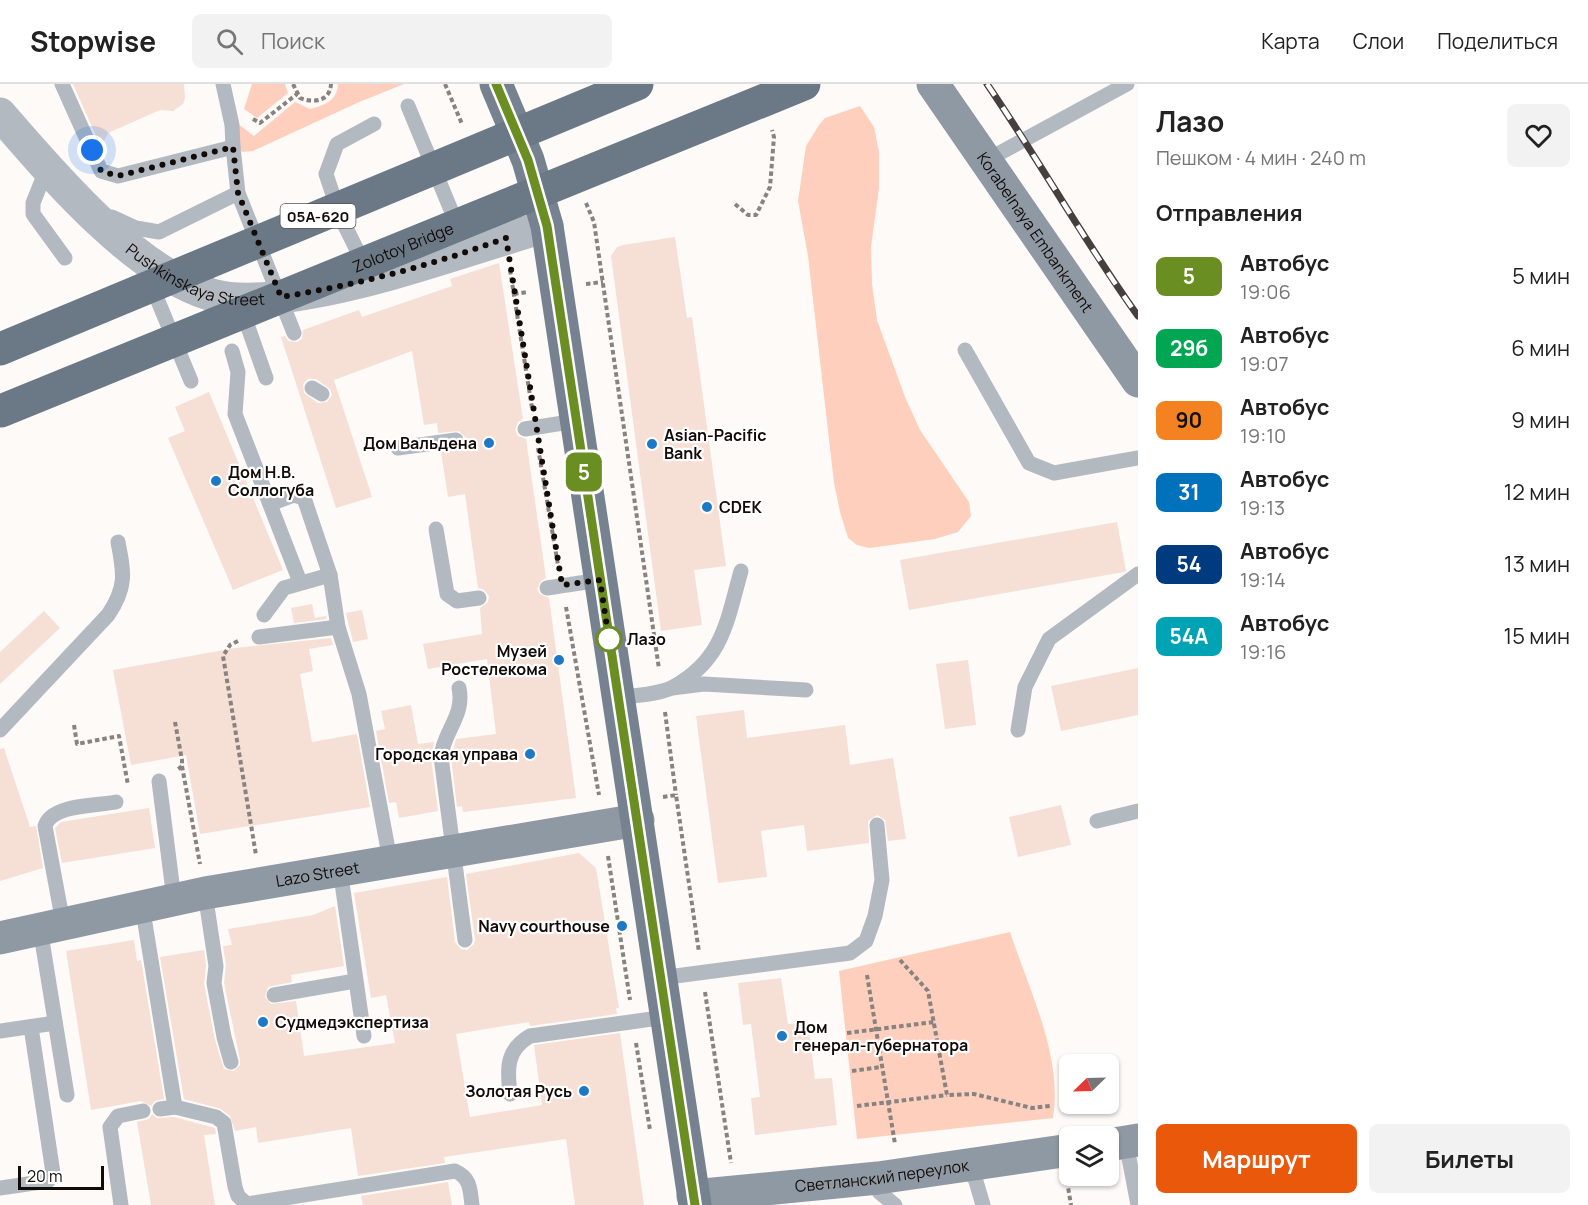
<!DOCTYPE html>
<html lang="ru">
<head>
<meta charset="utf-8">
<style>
	:root { --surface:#fff; --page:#f2f2f2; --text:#222; --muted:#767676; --line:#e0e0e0; --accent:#ea580c }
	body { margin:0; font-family:Manrope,sans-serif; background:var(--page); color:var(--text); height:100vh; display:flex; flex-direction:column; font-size:22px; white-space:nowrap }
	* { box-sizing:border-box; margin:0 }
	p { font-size:20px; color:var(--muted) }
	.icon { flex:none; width:33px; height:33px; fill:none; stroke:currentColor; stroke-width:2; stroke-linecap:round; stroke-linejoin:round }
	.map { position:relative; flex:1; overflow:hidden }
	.drawer { display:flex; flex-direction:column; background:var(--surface); width:450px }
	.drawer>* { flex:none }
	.badge { padding:0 12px; border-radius:9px; font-size:21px; line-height:39px }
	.needle { width:39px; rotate:247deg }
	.controls { position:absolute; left:1059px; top:970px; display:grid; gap:12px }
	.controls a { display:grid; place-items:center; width:60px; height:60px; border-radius:9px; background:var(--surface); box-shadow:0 2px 4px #0004; font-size:30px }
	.scale { position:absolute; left:18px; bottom:15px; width:86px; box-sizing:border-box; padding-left:6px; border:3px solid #120b08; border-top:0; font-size:16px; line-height:21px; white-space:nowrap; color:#120b08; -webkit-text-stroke:4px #fff; paint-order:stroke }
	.you { position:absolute; width:30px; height:30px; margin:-15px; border:4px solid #fff; border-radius:50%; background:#1a73e8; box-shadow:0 0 0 9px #1a73e833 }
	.map>.badge { position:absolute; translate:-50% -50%; box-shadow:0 0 0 3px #fff }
	h2 { padding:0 18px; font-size:22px; line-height:54px }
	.round { display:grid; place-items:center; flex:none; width:63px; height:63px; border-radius:9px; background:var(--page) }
	.headline { display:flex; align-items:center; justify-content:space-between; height:102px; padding:0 18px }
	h1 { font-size:28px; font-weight:700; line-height:45px }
	.action { display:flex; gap:12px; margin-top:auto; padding:12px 18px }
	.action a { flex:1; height:69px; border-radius:9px; background:var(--accent); color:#fff; font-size:24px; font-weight:700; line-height:69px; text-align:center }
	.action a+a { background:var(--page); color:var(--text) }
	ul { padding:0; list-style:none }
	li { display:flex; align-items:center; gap:18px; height:72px; padding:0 18px }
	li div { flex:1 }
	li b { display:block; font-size:22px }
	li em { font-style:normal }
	li .badge { min-width:66px; font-weight:700; text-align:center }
	header { display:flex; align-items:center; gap:36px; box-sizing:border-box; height:84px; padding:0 30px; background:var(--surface); border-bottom:2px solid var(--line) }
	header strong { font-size:28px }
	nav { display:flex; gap:33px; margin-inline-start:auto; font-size:21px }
	.search { width:420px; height:54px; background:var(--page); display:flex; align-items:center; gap:15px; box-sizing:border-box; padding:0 21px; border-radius:9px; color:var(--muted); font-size:22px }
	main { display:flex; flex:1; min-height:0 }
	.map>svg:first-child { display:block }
	.green { fill:#fdcfbc }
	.building { fill:#f6dfd5; fill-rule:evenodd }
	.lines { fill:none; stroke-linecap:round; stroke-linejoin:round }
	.path { stroke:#888280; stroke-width:4; stroke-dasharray:4.5 3; stroke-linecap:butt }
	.service { stroke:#b2b9c0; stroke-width:15 }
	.tertiary { stroke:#b2b9c0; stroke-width:33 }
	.secondary { stroke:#8f99a4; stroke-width:33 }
	.primary { stroke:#76828f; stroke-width:33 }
	.rail-casing { stroke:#463f3d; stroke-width:7 }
	.rail { stroke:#fff; stroke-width:4.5; stroke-dasharray:14; stroke-linecap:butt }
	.trunk-bridge { stroke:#6b7886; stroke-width:33 }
	.line-casing { stroke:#fff; stroke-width:14 }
	.line { stroke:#6b8e23; stroke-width:9 }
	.walk { stroke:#120b08; stroke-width:6; stroke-dasharray:0 10.8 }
	.poi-dot { fill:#1d78c5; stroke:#fff; stroke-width:2 }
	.stop-dot { fill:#fff; stroke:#6b8e23; stroke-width:3 }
	.labels { text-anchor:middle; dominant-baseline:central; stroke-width:4.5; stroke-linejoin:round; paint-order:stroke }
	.shield { fill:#fff; stroke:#595452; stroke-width:1.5 }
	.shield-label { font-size:15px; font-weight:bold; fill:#120b08 }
	.street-label { font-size:16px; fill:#120b08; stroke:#fff }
	.poi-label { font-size:16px; font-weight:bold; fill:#120b08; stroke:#fff; text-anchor:start }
	.stop-label { font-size:16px; font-weight:bold; fill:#120b08; stroke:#fff; text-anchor:start }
</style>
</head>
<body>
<header>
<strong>Stopwise</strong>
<div class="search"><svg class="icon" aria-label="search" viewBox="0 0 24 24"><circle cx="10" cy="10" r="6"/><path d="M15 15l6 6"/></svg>Поиск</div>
<nav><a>Карта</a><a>Слои</a><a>Поделиться</a></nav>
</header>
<main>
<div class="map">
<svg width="1138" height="1121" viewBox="0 0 1138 1121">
	<rect width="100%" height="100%" fill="#fefaf8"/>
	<g class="green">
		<path d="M252,0H285L288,9L257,34L244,25Z"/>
		<path d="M338,0H404L357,19L253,67L242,68L239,64L237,39L254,52L295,18L310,25C325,21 337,17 338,0Z"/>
		<path d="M860,22L874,43L879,68V104L871,163L872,200L877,236L905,313L920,346L969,418L971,432L958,448L935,455L869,464L857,461L848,454L840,428L834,399L808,172L798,117L806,62L819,41L825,34Z"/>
		<path d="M1010,848C1029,906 1063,972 1053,1034L857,1055L839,887Z"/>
	</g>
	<g class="building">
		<path d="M73,0H184L185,14L183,20L173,27L160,26L108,49L101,63Z"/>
		<path d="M675,153L687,234L692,233L726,482L694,486L702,541L661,547L611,172L617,163L623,161Z"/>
		<path d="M499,179L523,335L518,338L515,346L518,352L526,355L546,494L541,497L537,505L540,510L549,514L576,714L463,728L462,722L457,723L451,673L456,655L496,650L487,575L428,585L423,560L482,550L480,524L488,518L489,512L483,505L478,504L465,410L448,413L441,368L461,364L466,354L459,347L438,349L437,339L424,341L412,267L334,296L372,413L336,424L281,253L285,252L288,257L297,258L302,255L303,246L359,226L362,233L452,202L450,195ZM308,295H316L330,305L332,311L327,318L318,319L304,309L303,300Z"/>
		<path d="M209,308L283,486L233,506L168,354L185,347L175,323Z"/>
		<path d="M1117,438L1126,487L1124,488L909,526L900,476Z"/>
		<path d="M312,520L315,534L326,532L327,535L294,539L291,524Z"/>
		<path d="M362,526L368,555L353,558L346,529Z"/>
		<path d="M44,527L60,544L0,600V568Z"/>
		<path d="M331,554L333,561L309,565L313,587L300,590L312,658L357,650L370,723L200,750L186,671L131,681L113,586L235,564Z"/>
		<path d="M968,576L976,641L945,645L936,580Z"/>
		<path d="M1138,584V631L1061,647L1051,602Z"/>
		<path d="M411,621L418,660L434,658L431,674L438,727L399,734L396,718L389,719L376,647L385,645L381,627Z"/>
		<path d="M744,626L747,654L845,641L850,681L893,674L906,755L888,757L885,736L877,731L868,737L869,759L807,767L804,741L761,747L767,793L718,799L696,632Z"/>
		<path d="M4,664L30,743L36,742L43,784L0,797V665Z"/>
		<path d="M1061,721L1071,761L1018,773L1009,733Z"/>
		<path d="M149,724L155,764L62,779L55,744L61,738Z"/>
		<path d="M579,769L596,784L619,924H616L617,930L530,942L529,938L456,950L470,1033L542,1021L534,961L620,949L644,1121H575L566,1055L444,1073L445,1079L358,1092L351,1044L258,1059L256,1043L235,1047L230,1032L221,1025L184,1015L160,873L204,866L206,882L204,900L215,956L224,985L234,987L240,981V976L224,899L226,881L223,862L232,861L228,845L313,831L335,822L344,882L291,891L292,898L268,903L265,913L271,920L296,917L304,972L395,959L386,911L371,914L354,809L447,793L455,858L461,865L467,866L474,860L475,855L466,790Z"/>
		<path d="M134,856L137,877L141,876L164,1015L155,1017L151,1022L141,1017L91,1026L66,867Z"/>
		<path d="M781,894L788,940L808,938L815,995L832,994L837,1041L755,1051L751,1014L760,1013L751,940L743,941L738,899Z"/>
		<path d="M152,1030L157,1034L174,1033L215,1044L216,1050L204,1051L215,1121H151L137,1038L149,1035Z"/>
		<path d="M448,1098L452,1121H363L361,1112Z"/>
	</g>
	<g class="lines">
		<g class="path">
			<path d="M293,0L300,14C313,19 330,18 331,0"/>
			<path d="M445,0L462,40"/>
			<path d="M253,35L260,39L297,10"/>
			<path d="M586,119L594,138L659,585"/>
			<path d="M735,120L748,131H756L770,103L774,53L772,46"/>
			<path d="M510,186L532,324"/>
			<path d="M586,200L603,198"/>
			<path d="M514,210L528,208"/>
			<path d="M538,364L558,481"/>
			<path d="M566,523L599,711"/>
			<path d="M238,557L230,561L223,572L256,771"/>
			<path d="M665,628L676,711"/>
			<path d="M175,638L182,676V682L176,687"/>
			<path d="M74,641L77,660L119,652L128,701"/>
			<path d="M182,682L200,780"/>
			<path d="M663,713L676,711L699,868"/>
			<path d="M608,772L630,916"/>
			<path d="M900,876L928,907L947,1011L974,1010L1032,1024L1050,1022"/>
			<path d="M867,891L895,1060"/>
			<path d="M705,908L731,1079"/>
			<path d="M847,949L934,938"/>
			<path d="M636,959L650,1046"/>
			<path d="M852,987L881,983"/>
			<path d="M857,1022L947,1011"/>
			<path d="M1067,1097L1071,1121"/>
		</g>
		<g class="service">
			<path d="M62,0L101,87L118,92L233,63L232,41L223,0"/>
			<path d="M408,22L458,143"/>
			<path d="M233,63L238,109L294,249"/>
			<path d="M985,77L1127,0"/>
			<path d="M47,84L33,119V130L65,174"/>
			<path d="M112,133L136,144L159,148L238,109"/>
			<path d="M365,182L340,132L326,90L337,60L374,40"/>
			<path d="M151,200L191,297"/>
			<path d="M242,226L266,294"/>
			<path d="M965,266L1029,379L1054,389L1138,374"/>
			<path d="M232,267L238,288L235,330L300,498"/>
			<path d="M312,304L322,310"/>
			<path d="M525,345L576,337"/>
			<path d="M398,364L456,356"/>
			<path d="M270,420L294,411L304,414L330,491L338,543L359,610L390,776"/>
			<path d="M436,445L447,510L457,517L479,514"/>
			<path d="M547,504L600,496"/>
			<path d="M264,531L284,504L330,491"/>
			<path d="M259,553L338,543"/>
			<path d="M459,604C465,632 443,648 441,673L465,856"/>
			<path d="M672,604L704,600L806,606"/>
			<path d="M618,614C634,611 659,611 673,603C723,576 727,537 741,487"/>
			<path d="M0,646L108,531C127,503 124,489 118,458"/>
			<path d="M1018,646L1025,603L1049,555L1138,490"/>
			<path d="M159,697L174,815"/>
			<path d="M1097,737L1138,727"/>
			<path d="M340,785L364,952"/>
			<path d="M205,809L216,882L214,899L224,953L231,978"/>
			<path d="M142,821L175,1023L160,1025"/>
			<path d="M63,839L45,742C52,720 96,722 116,718"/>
			<path d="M40,844L67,1011"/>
			<path d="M660,894L850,869L866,857L875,832L882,796L877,741"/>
			<path d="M274,911L355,897"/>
			<path d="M0,947L55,939"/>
			<path d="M510,1010C507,985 506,966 530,952L666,933"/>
			<path d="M175,1023L216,1033L224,1039L235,1103L238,1112L247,1120L455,1087C471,1094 470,1106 472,1121"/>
			<path d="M1126,1058L1138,1121"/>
			<path d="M961,1084L975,1094L983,1121"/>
			<path d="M878,1094L879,1108L895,1121"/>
			<path d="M0,1104L48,1097L53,1089L31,943"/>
			<path d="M121,1121L110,1043L118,1032L143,1027"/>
		</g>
		<path class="tertiary" id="s1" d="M0,30C52,90 134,188 212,211C241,219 273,214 302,210C386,196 465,166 547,142"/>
		<g class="secondary">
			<path id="s2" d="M933,0L1138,297"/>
			<path id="s3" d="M0,854L205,809L638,736"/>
			<path d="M1108,1061L1138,1056"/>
			<path id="s4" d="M693,1112L878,1094L1070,1066"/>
		</g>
		<path class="primary" d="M496,0L528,76L547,142L695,1121"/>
		<g class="rail-casing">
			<path id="rail" d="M987,0C1039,76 1084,157 1138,232"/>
		</g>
		<use href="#rail" class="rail"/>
		<g class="trunk-bridge">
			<path d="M0,265L637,0"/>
			<path id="s5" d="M1,327L804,0"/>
		</g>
	</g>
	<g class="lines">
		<g class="line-casing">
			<path id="line" d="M496,0L528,76L547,142L695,1121"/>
		</g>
		<use href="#line" class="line"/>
		<path class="walk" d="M92,66L101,87L118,92L233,63L238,109L281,213C357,201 433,181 506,154L562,501L600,496L610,563L609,555"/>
	</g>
	<g class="poi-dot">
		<circle cx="489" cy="359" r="6"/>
		<circle cx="652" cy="360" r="6"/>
		<circle cx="216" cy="397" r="6"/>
		<circle cx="707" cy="423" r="6"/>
		<circle cx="559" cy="576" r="6"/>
		<circle cx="530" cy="670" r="6"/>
		<circle cx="622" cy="842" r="6"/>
		<circle cx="263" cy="938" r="6"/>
		<circle cx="782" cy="952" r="6"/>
		<circle cx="584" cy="1007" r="6"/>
	</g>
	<circle class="stop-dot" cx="609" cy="555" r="12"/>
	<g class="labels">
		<rect class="shield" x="280.5" y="120" width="75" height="24" rx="4.5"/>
		<g class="shield-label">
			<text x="318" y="132">05А-620</text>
		</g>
		<g class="street-label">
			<text stroke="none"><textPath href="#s2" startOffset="180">Korabelnaya Embankment</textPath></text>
			<text stroke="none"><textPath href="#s5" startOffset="434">Zolotoy Bridge</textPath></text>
			<text stroke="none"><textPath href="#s1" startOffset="260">Pushkinskaya Street</textPath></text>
			<text stroke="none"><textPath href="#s3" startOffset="324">Lazo Street</textPath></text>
			<text stroke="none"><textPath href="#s4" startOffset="190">Светланский переулок</textPath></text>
		</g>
		<g class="poi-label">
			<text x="664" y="351">Asian-Pacific<tspan x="664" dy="18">Bank</tspan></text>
			<text x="477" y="359" text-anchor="end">Дом Вальдена</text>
			<text x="228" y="388">Дом Н.В.<tspan x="228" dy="18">Соллогуба</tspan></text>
			<text x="719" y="423">CDEK</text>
			<text x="547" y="567" text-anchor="end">Музей<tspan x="547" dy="18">Ростелекома</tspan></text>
			<text x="518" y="670" text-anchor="end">Городская управа</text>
			<text x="610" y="842" text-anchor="end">Navy courthouse</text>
			<text x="275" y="938">Судмедэкспертиза</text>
			<text x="794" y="943">Дом<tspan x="794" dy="18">генерал-губернатора</tspan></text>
			<text x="572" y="1007" text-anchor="end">Золотая Русь</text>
		</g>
		<g class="stop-label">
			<text x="627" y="555">Лазо</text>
		</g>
	</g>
</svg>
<div class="controls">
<a><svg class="needle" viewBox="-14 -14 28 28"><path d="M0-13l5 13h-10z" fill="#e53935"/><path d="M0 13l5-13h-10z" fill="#767676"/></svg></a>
<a><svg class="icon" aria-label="layers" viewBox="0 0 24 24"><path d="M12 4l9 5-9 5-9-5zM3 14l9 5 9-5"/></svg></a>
</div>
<div class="scale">20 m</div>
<div class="you" style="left:92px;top:66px"></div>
<b class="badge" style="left:584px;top:388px;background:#6b8e23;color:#fff">5</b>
</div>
<section class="drawer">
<div class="headline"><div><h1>Лазо</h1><p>Пешком · 4 мин · 240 m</p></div><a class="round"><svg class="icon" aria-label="heart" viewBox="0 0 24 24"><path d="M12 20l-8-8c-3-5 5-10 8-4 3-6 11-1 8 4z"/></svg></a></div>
<h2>Отправления</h2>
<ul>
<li><span class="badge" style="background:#6b8e23;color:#fff">5</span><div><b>Автобус</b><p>19:06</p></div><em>5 мин</em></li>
<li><span class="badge" style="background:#00a651;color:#fff">29б</span><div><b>Автобус</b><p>19:07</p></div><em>6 мин</em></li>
<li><span class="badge" style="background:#f58220;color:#111">90</span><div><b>Автобус</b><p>19:10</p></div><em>9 мин</em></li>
<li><span class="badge" style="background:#0072bc;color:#fff">31</span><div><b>Автобус</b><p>19:13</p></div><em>12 мин</em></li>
<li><span class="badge" style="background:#003b80;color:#fff">54</span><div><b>Автобус</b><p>19:14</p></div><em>13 мин</em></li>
<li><span class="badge" style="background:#00a3b4;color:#fff">54А</span><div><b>Автобус</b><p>19:16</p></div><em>15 мин</em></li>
</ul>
<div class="action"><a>Маршрут</a><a>Билеты</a></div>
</section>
</main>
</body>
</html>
